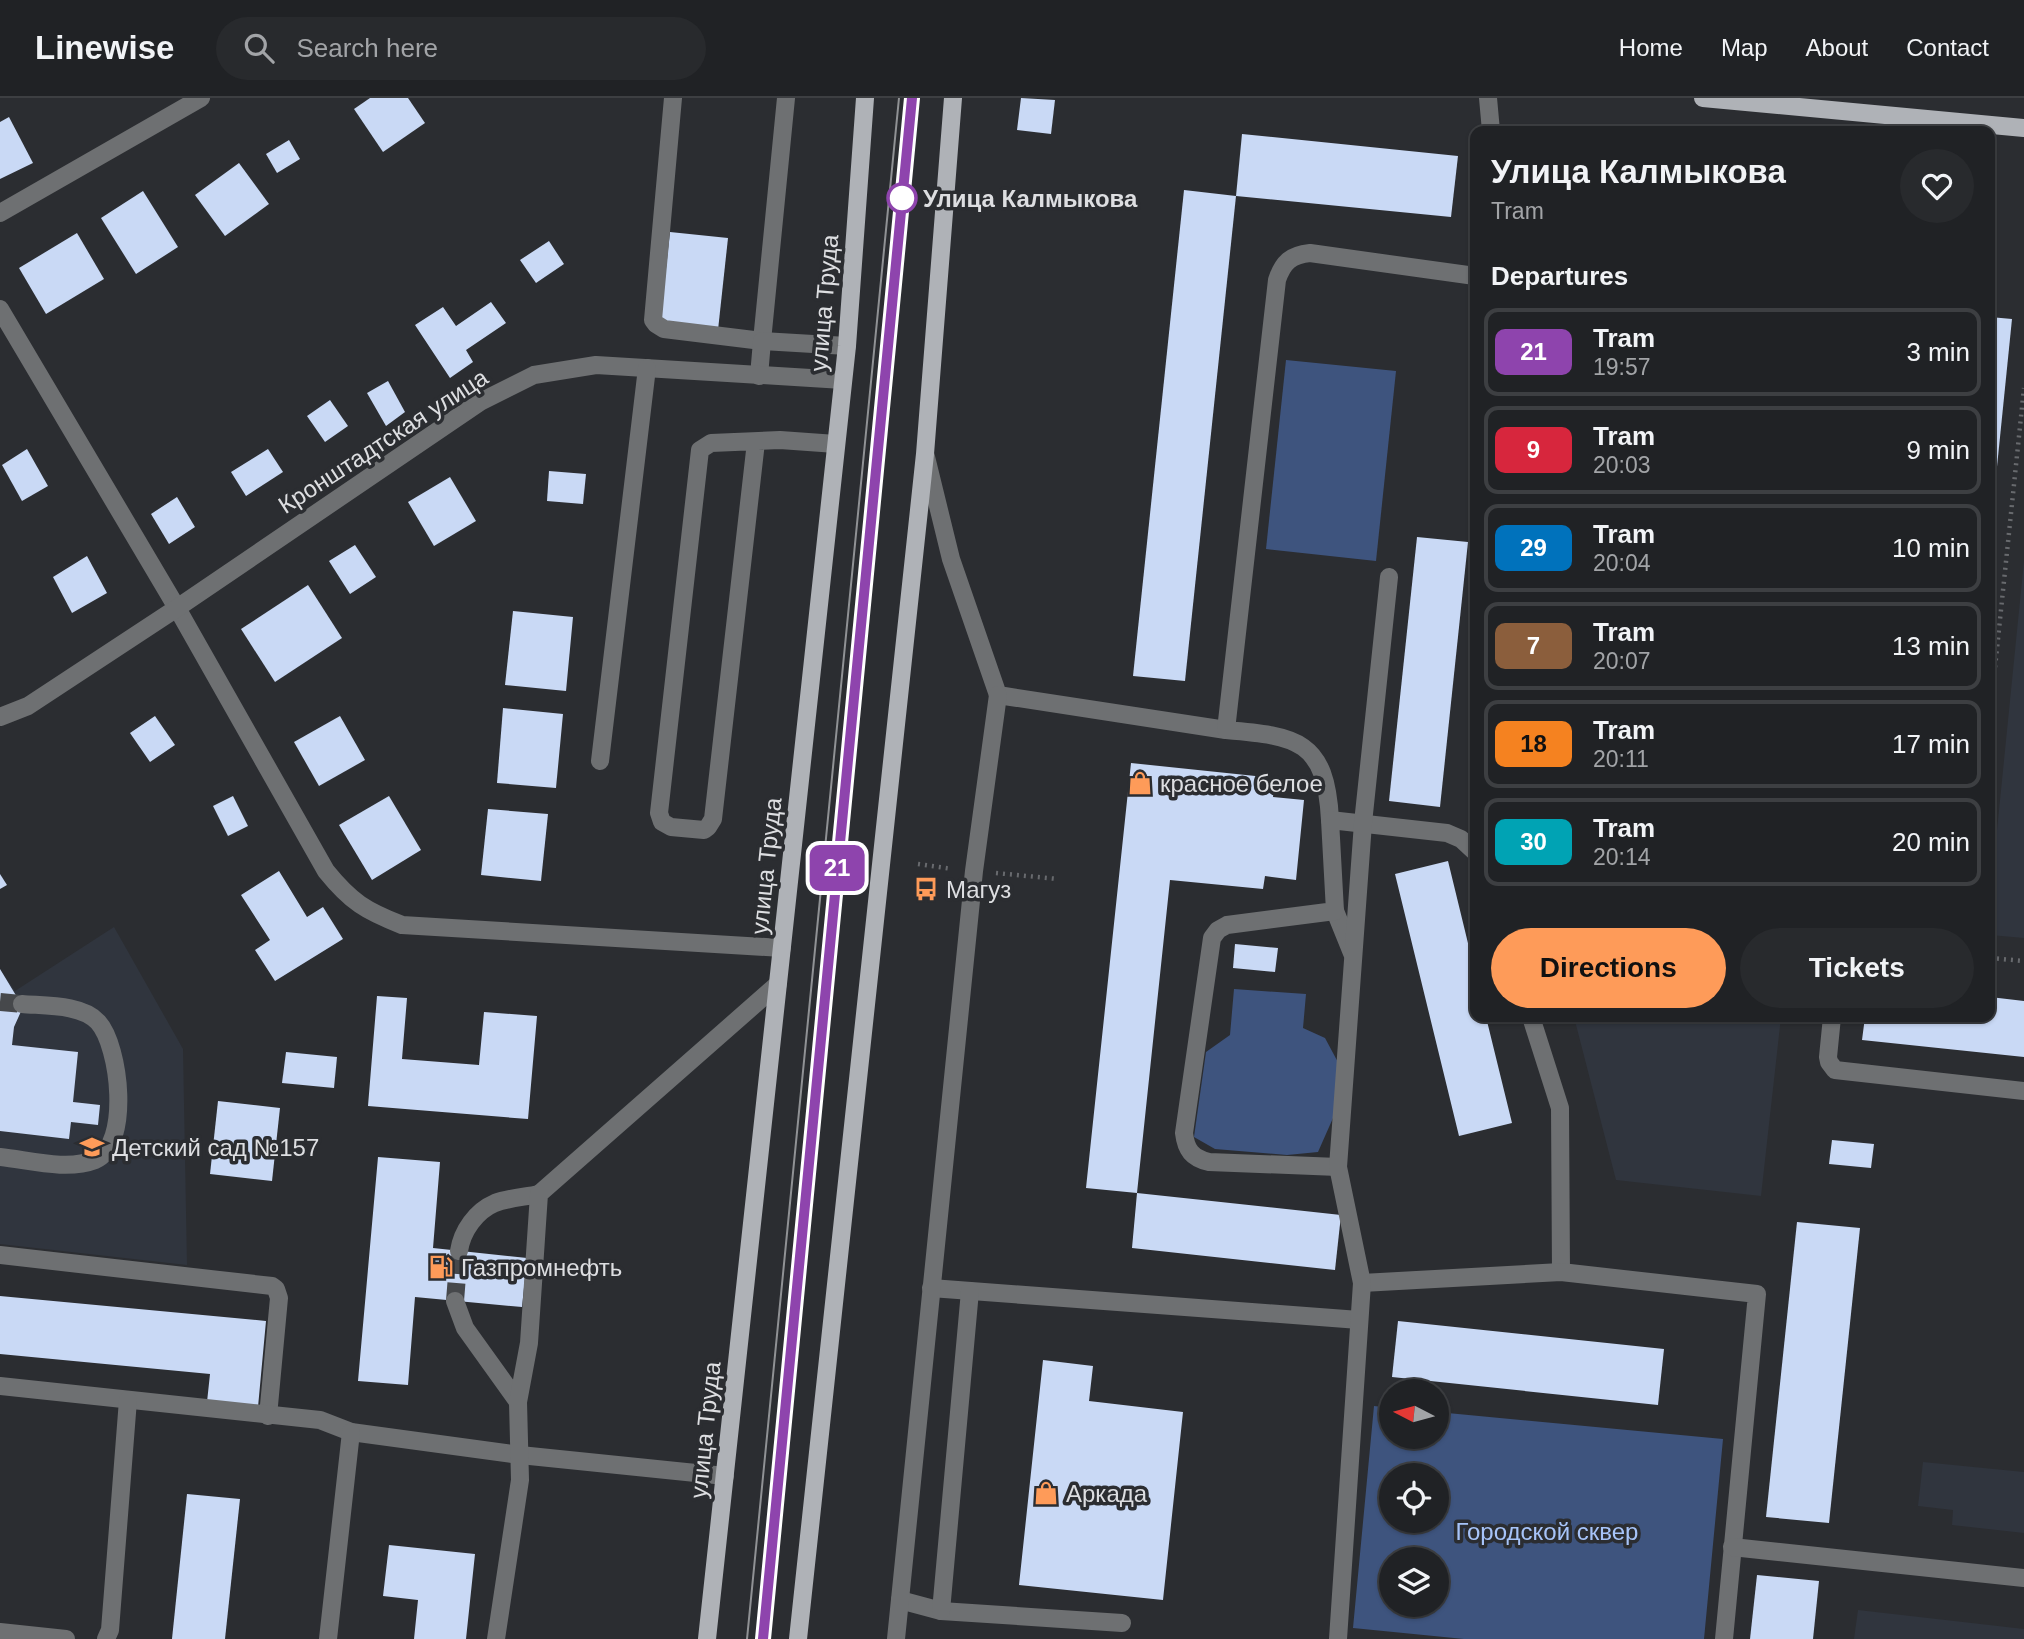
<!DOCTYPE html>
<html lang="en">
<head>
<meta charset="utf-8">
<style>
	:root { --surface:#202225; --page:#282a2d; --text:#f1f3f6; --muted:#a2a4a7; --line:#3d3f42; --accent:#fe9b59 }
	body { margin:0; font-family:Helvetica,sans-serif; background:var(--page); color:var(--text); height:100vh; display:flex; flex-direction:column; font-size:26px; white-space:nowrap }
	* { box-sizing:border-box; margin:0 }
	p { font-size:23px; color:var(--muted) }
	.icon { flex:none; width:38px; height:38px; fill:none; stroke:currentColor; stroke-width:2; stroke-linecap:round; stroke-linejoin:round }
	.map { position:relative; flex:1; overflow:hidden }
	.details { position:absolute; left:1470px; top:28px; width:525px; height:896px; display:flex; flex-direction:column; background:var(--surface); border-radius:14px; box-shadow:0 2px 5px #0004,0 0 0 2px var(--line) }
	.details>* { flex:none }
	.badge { padding:0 14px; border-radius:10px; font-size:24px; line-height:46px }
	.needle { width:46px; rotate:276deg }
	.tools { position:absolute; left:1379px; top:1281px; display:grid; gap:14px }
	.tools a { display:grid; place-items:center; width:70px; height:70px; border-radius:50%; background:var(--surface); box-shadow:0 2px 5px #0004,0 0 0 2px var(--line); font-size:35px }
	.map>.badge { position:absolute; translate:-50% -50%; box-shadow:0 0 0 4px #fff }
	h2 { padding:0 21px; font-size:26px; line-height:63px }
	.round { display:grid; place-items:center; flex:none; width:74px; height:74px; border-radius:37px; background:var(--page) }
	.headline { display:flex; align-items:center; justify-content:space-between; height:119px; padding:0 21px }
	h1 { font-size:33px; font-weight:700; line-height:52px }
	.cta { display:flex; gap:14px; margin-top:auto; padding:14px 21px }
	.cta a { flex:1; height:80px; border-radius:42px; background:var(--accent); color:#111; font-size:28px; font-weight:700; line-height:80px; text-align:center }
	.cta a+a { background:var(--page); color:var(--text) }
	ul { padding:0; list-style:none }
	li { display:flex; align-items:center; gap:21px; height:88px; margin:0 14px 10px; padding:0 7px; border:4px solid var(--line); border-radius:14px }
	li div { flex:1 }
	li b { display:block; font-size:26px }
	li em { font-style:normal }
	li .badge { min-width:77px; font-weight:700; text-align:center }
	header { display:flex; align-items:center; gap:42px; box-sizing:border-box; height:98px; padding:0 35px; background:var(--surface); border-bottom:2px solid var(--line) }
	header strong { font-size:33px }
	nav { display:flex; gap:38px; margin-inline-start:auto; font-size:24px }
	.search { width:490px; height:63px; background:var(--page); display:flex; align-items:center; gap:18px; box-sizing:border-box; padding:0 24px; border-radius:38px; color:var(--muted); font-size:26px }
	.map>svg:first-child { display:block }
	.built { fill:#30353e }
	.green { fill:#3e547e; fill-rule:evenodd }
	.building { fill:#c9d9f5 }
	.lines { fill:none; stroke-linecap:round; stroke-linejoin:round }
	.minor-tunnel { stroke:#46484b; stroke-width:18; stroke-dasharray:18 9; stroke-linecap:butt }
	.path { stroke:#686a6e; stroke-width:4.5; stroke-dasharray:2 5; stroke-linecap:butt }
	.minor { stroke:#6e7072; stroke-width:18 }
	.major { stroke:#afb2b7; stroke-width:18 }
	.tram { stroke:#909295; stroke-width:2 }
	.line-casing { stroke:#fff; stroke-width:16 }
	.line { stroke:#8e44ad; stroke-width:10 }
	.stop-dot { fill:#fff; stroke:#8e44ad; stroke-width:3.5 }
	.labels { text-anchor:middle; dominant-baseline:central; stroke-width:7; stroke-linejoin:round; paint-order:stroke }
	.stop-label { font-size:24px; font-weight:bold; fill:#dddee1; stroke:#2b2d31; text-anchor:start }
	.street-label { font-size:24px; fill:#dddee1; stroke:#2b2d31 }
	.poi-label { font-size:24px; fill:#dddee1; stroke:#2b2d31; text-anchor:start }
	.park-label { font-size:24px; fill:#a7c4f9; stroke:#2b2d31 }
</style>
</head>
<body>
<header>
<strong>Linewise</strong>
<div class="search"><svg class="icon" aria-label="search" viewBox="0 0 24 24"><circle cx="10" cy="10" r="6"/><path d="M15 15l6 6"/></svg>Search here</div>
<nav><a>Home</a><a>Map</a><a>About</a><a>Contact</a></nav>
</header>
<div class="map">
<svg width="2024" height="1541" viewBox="0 0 2024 1541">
	<rect width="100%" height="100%" fill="#2b2d31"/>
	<g class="built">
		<path d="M2024,463V840L1990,837V802Z"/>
		<path d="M114,829L183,951L187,1167L0,1146V871L15,893Z"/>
		<path d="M1574,919H1781L1761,1098L1616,1082Z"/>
		<path d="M1923,1364L2024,1374V1435L1952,1427L1953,1412L1918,1408Z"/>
		<path d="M1858,1512L2024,1531V1541H1854Z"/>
	</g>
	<g class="green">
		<path d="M1286,262L1396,273L1376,463L1266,451Z"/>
		<path d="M1234,891L1306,896L1303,930L1325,940L1340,968L1333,1020L1318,1054L1287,1057L1215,1051L1194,1039L1206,954L1230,937Z"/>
		<path d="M1374,1308L1391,1310V1339H1437V1314L1723,1341L1704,1541H1464L1353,1530ZM1391,1377H1437V1423H1391ZM1391,1461H1437V1507H1391Z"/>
	</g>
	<g class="building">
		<path d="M370,0H408L425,25L383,54L354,11Z"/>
		<path d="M1021,0L1055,2L1051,36L1017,32Z"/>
		<path d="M9,19L33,65L0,81V24Z"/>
		<path d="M1242,36L1458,58L1451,119L1236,98Z"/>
		<path d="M289,42L300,61L277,75L266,56Z"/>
		<path d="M239,65L269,106L225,138L195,97Z"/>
		<path d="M1184,92L1236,98L1185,583L1133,578Z"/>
		<path d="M143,93L178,149L136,176L101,120Z"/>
		<path d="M670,134L728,140L718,232L660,226Z"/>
		<path d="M77,135L104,181L46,216L19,170Z"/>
		<path d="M549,143L564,166L536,185L520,162Z"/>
		<path d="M491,204L506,225L466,252L473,264L450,280L415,227L443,209L456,228Z"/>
		<path d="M1990,219L2012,221L1992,418H1990Z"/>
		<path d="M388,283L405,314L386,328L367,295Z"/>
		<path d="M330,302L348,328L325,344L307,318Z"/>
		<path d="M27,351L48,388L22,403L2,367Z"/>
		<path d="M268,351L283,374L246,398L231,374Z"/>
		<path d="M549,373L586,376L583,406L547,403Z"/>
		<path d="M450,379L476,423L434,448L408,404Z"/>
		<path d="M177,399L195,429L169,446L151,416Z"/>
		<path d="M1417,439L1468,444L1440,709L1389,703Z"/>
		<path d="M355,447L376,479L350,496L329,463Z"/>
		<path d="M87,458L107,495L72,515L53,479Z"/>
		<path d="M308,487L342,540L275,584L241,531Z"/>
		<path d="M513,513L573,519L566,593L505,587Z"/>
		<path d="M503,610L563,616L556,690L497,685Z"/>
		<path d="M155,618L175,647L150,664L130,635Z"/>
		<path d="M340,618L365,662L319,688L294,644Z"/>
		<path d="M1131,665L1275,680L1273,699L1304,702L1296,782L1265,778L1263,791L1170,782L1137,1095L1086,1090Z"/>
		<path d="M233,698L248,728L228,738L213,708Z"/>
		<path d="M389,698L421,752L372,782L339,727Z"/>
		<path d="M488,711L548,716L541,783L481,777Z"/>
		<path d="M1448,763L1475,874V919H1486L1512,1025L1459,1038L1395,776Z"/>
		<path d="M279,773L307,819L323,809L343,841L275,883L255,852L270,842L241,797Z"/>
		<path d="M0,776L7,787L0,791Z"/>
		<path d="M1235,846L1278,850L1275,874L1233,870Z"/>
		<path d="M0,871L23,909L14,929L12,947L78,954L73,1004L100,1007L98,1027L71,1024L69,1041L0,1033Z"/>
		<path d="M377,898L407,900L402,961L479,967L484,914L537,918L528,1021L368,1008Z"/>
		<path d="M1990,899L2024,903V959L1862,942L1865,919H1990Z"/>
		<path d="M286,954L337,959L334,990L282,985Z"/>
		<path d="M218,1003L280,1010L272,1083L210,1076Z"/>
		<path d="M1832,1042L1874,1046L1871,1070L1829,1066Z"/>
		<path d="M378,1059L440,1064L433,1150L527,1160L522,1209L415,1199L408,1287L358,1283Z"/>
		<path d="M1137,1095L1341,1117L1335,1172L1132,1150Z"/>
		<path d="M1797,1124L1860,1130L1829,1425L1766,1419Z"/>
		<path d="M0,1198L266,1223L258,1309L207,1304L210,1276L0,1256Z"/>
		<path d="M1398,1223L1664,1251L1658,1307L1392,1279Z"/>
		<path d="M1043,1262L1093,1268L1089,1303L1183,1314L1163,1502L1019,1487Z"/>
		<path d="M187,1396L240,1401L225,1541H172Z"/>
		<path d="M389,1447L475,1456L466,1541H414L418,1502L383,1498Z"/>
		<path d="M1757,1477L1819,1483L1813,1541H1750Z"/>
	</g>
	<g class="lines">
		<g class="minor-tunnel">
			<path d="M0,904L22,906"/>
			<path d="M455,1203L459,1153"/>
		</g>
		<g class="path">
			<path d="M1990,618L2024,290"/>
			<path d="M918,766L952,771"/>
			<path d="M996,775L1058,781"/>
			<path d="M1990,860L2024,863"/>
		</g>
		<g class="minor">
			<path d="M673,0L653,222L656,226L664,231L762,243L786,0"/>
			<path d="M1488,0L1491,33"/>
			<path d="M0,115L201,0"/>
			<path d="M0,211L177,510L326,773C351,804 366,813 402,827L782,850"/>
			<path d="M759,278L762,243L847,248"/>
			<path d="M756,344L713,721L708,729L704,732L671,729L662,724L659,715L700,352L711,345L780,342L836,346"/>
			<path d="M926,359L951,461L998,597L1226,632"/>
			<path d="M0,619L28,608L177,510L480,304L534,277L596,267L843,282"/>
			<path d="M600,663L647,270"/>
			<path d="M1330,722C1326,642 1297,638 1226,632L1277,182C1283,164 1291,157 1310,155L1475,178"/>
			<path d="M1335,813L1352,855"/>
			<path d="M1531,919L1560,1010L1561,1174"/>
			<path d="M1832,919L1828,959L1829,964L1835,972L2024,993"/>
			<path d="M0,1059C29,1062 67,1073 95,1062C131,1047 120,948 98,924C82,906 44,908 22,906"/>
			<path d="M1338,1069L1209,1064C1192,1060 1186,1052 1184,1035L1212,840L1218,832L1227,827L1335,813L1330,722L1447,735L1461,741L1475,754"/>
			<path d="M459,1153C462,1133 476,1113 495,1105C508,1100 525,1099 539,1096"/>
			<path d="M0,1157L272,1188L276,1191L279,1200L268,1318"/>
			<path d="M1362,1185L1561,1174L1757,1196L1724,1541"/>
			<path d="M931,1190L1359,1222"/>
			<path d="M455,1203L465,1230L518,1304"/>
			<path d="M0,1288L320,1322L351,1334L520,1357L725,1378"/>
			<path d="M1732,1449L2024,1480"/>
			<path d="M900,1502L941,1513L1122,1525"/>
			<path d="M941,1513L970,1193"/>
			<path d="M0,1534L66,1541"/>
			<path d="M106,1541L110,1532L128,1302"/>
			<path d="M328,1541L351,1334"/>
			<path d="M496,1541L520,1382L518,1304L529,1245L539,1096L778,886"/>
			<path d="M896,1541L974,773L998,597"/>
			<path d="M1338,1541L1362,1185L1338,1069L1363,725L1389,479"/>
		</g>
		<g class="major">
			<path d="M1703,0L2024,30"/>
			<path d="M707,1541L847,248L865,0"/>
			<path d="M798,1541L925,356L953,0"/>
		</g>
		<g class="tram">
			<path d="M747,1541L899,0"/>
			<path d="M763,1541L912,0"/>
		</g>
	</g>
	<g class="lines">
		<g class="line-casing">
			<path id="line" d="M763,1541L912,0"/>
		</g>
		<use href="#line" class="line"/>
	</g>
	<defs>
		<g id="shop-bare" transform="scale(1.89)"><path d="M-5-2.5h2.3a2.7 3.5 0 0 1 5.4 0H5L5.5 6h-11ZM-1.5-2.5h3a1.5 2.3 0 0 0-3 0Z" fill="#fe9b59" stroke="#2b2d31" stroke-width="2.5" paint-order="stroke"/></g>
		<g id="bus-bare" transform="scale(1.89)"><path d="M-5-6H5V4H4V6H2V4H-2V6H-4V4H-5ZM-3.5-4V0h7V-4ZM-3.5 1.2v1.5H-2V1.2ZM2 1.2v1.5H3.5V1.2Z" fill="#fe9b59" stroke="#2b2d31" stroke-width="2.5" paint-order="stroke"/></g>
		<g id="school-bare" transform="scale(1.89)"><path d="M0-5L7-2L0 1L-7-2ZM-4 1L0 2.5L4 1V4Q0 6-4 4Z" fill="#fe9b59" stroke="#2b2d31" stroke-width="2.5" paint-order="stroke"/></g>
		<g id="fuel-bare" transform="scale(1.89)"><path d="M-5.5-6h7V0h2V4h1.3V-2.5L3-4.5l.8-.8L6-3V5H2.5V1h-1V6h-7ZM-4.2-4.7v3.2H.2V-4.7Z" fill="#fe9b59" stroke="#2b2d31" stroke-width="2.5" paint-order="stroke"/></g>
	</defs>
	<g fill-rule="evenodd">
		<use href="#shop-bare" x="1140" y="685"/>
		<use href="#bus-bare" x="926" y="791"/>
		<use href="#school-bare" x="92" y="1049"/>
		<use href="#fuel-bare" x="441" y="1169"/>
		<use href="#shop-bare" x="1046" y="1395"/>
	</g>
	<circle class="stop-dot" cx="902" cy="100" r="14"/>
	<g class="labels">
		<g class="stop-label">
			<text x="923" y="100">Улица Калмыкова</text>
		</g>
		<g class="street-label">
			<text transform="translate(824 205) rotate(-85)">улица Труда</text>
			<text transform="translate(383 343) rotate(-33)">Кронштадтская улица</text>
			<text transform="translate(766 768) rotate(-84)">улица Труда</text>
			<text transform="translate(705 1332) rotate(-84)">улица Труда</text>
		</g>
		<g class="poi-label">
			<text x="1160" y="685">красное белое</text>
			<text x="946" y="791">Магуз</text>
			<text x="112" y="1049">Детский сад №157</text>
			<text x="461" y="1169">Газпромнефть</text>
			<text x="1066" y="1395">Аркада</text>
		</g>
		<g class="park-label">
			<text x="1547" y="1433">Городской сквер</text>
		</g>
	</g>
</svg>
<div class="tools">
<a><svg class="needle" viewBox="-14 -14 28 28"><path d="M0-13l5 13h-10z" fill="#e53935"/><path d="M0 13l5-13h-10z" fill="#a2a4a7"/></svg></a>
<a><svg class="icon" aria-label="locate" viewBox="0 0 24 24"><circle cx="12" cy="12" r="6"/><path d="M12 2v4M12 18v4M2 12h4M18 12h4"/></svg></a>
<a><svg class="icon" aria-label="layers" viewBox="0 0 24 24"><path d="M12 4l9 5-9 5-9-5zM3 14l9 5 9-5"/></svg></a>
</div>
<b class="badge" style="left:837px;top:770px;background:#8e44ad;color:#fff">21</b>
<section class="details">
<div class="headline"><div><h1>Улица Калмыкова</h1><p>Tram</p></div><a class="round"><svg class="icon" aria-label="heart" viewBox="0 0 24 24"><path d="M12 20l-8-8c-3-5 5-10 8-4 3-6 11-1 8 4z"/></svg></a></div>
<h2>Departures</h2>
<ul>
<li><span class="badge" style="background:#8e44ad;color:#fff">21</span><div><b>Tram</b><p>19:57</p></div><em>3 min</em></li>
<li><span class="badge" style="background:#d7263d;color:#fff">9</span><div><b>Tram</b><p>20:03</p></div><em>9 min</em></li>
<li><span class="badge" style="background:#0072bc;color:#fff">29</span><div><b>Tram</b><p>20:04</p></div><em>10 min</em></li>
<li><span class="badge" style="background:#8b5e3c;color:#fff">7</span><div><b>Tram</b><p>20:07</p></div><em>13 min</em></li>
<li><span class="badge" style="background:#f58220;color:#111">18</span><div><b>Tram</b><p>20:11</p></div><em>17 min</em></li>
<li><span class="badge" style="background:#00a3b4;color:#fff">30</span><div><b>Tram</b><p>20:14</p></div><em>20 min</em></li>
</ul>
<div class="cta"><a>Directions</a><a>Tickets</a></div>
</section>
</div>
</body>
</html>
